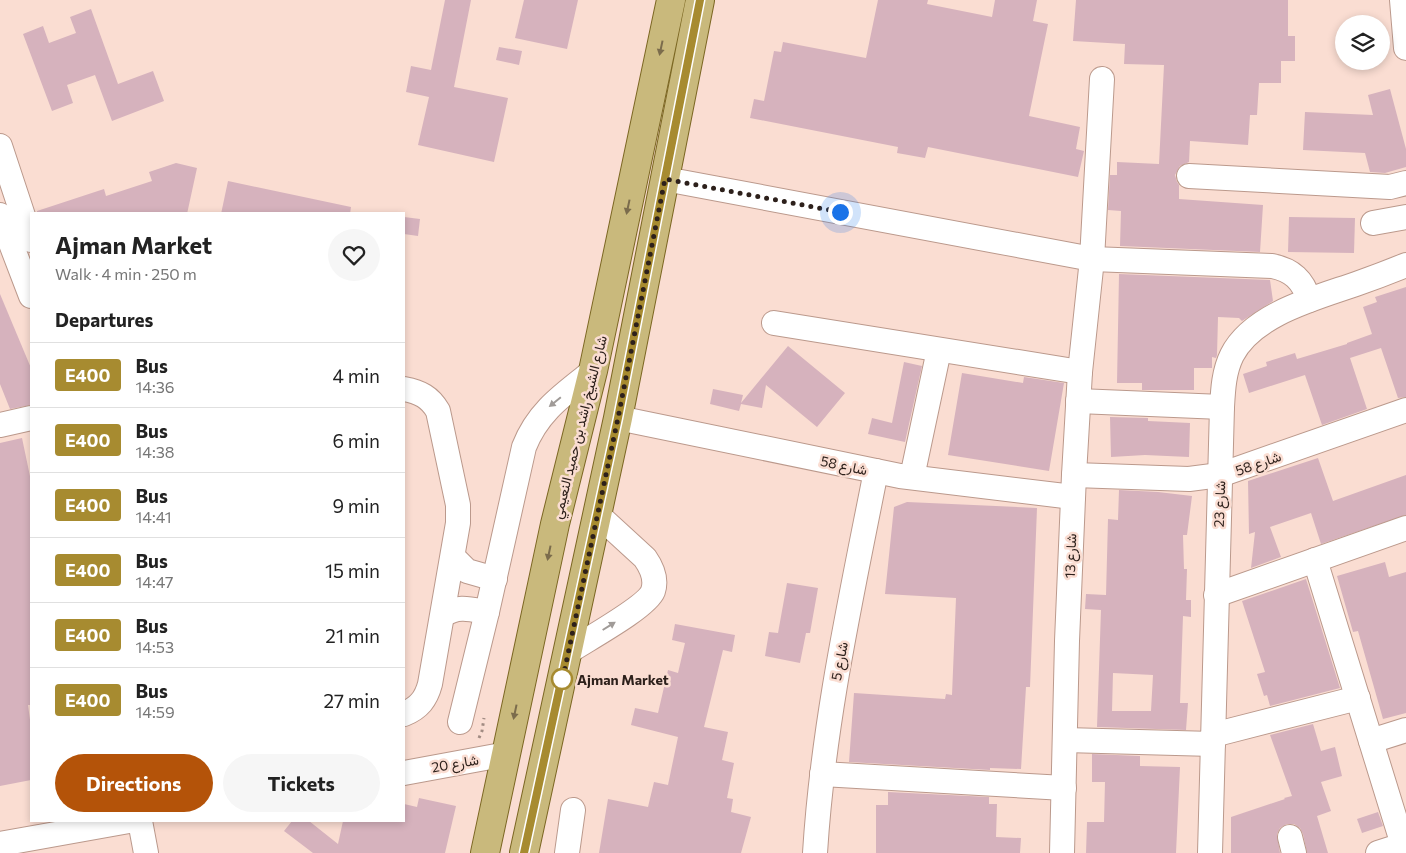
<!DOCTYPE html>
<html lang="en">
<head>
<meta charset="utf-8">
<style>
	:root { --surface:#fff; --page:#f6f6f6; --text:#222; --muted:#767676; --line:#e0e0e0; --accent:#b45309 }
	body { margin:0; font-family:Commissioner,Vazirmatn,sans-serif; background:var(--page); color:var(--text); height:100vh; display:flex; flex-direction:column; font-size:19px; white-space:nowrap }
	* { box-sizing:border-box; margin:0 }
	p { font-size:16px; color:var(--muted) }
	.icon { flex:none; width:28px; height:28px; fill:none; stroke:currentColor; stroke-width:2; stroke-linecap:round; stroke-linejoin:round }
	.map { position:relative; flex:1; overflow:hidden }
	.side { position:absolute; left:30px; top:212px; width:375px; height:610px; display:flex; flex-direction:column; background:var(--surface); border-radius:0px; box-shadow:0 2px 8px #0003 }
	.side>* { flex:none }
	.badge { padding:0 10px; border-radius:4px; font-size:18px; line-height:32px }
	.tools { position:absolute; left:1335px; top:15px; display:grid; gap:10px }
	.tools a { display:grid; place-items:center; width:55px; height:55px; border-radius:50%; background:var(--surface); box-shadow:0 2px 8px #0003; font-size:25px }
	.you { position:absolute; width:25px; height:25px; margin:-12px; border:4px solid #fff; border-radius:50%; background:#1a73e8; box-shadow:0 0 0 8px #1a73e833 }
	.map>.badge { position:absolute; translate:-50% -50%; box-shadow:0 0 0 2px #fff }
	h2 { padding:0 25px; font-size:19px; line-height:45px }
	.round { display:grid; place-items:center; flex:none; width:52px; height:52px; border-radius:26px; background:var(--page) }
	.head { display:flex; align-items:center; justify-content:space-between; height:85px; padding:0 25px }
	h1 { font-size:24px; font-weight:700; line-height:38px }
	.cta { display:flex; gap:10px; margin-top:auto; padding:10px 25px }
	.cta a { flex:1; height:58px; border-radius:30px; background:var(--accent); color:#fff; font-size:20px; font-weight:700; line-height:58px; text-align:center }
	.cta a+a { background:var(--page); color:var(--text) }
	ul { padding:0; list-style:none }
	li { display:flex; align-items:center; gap:15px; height:65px; padding:0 25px; border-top:1px solid var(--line) }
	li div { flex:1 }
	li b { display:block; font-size:19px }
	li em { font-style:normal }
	li .badge { min-width:55px; font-weight:700; text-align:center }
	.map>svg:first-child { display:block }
	.building { fill:#d6b2bd; fill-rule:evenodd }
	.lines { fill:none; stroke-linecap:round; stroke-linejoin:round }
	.minor-casing { stroke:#bb998c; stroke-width:26 }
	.major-casing { stroke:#7b6622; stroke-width:30 }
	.path { stroke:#a18b82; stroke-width:3; stroke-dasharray:2.5 4; stroke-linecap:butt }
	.minor { stroke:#fff; stroke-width:24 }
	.major { stroke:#c9b97c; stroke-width:28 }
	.oneway { fill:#7b6c4c }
	.oneway2 { fill:#a09b98 }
	.line-casing { stroke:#fff; stroke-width:11 }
	.line { stroke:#a78b30; stroke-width:8 }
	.walk { stroke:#2d201b; stroke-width:5; stroke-dasharray:0 9 }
	.stop-dot { fill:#fff; stroke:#a78b30; stroke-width:2.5 }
	.labels { text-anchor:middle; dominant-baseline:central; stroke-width:5; stroke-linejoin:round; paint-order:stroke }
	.street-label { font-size:14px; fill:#2d201b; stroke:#faddd2 }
	.stop-label { font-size:14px; font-weight:bold; fill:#2d201b; stroke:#faddd2; text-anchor:start }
</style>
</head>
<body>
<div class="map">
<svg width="1406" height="853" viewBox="0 0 1406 853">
	<rect width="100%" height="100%" fill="#faddd2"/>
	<g class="building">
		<path d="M445,0H471L454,87L508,98L494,162L418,145L429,97L406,92L411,66L431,70Z"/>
		<path d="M524,0H578L567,49L515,38Z"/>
		<path d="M878,0H928L927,4L992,17L995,0H1037L1033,21L1048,24L1029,116L1080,127L1076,149L1084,151L1078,177L928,147L925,158L897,153L898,147L750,118L754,99L764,101L774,51L781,52L783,42L866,58Z"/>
		<path d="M1076,0H1288V36H1295V61H1281V83H1259L1257,115H1250L1248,145L1190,141L1189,162L1180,166L1175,175L1177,182L1179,185V199L1263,205L1260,252L1120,246L1121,211L1108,210L1110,175H1117V162L1159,164L1164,65L1124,64L1125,44L1073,41Z"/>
		<path d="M91,9L118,84L153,71L164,101L112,121L95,75L67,85L73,103L52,111L23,34L43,26L49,43L76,33L70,17Z"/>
		<path d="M499,47L522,51L519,65L496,60Z"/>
		<path d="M1390,89L1406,149V167L1385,173L1370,172L1365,153L1303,150L1305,112L1373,115L1368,95Z"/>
		<path d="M176,163L197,168L187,214H37V211L104,189L106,196L152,181L149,172Z"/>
		<path d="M228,181L351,207L350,214H221Z"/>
		<path d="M404,217L420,219L418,236L404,234Z"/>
		<path d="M1289,217L1355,218L1354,253L1288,252Z"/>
		<path d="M1119,274L1270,280L1273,301L1242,321L1239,318L1218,317L1217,355L1216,358L1212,357V368H1194V390H1142V383H1117Z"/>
		<path d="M1406,287V397L1398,398L1381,348L1350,358L1367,409L1322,425L1305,375L1249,393L1243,374L1267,366L1266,362L1295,353L1297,359L1347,344V343L1372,334L1363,307L1377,302L1375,297Z"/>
		<path d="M0,294L31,368V405L10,409L0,384Z"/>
		<path d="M788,346L845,393L817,427L766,385L762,408L741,404L739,411L710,404L713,389L743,395L741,403Z"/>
		<path d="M904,362L922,366L905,442L868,434L872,418L892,423Z"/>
		<path d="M962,373L1023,383L1024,377L1064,383L1049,471L948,455Z"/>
		<path d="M1110,417L1148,418V421L1190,423L1189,457L1145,455L1111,457Z"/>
		<path d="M22,438L31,481V705H28L31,727V780L0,786V443Z"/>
		<path d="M1318,458L1333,501L1406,475V515L1321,544L1311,513L1270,527L1281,557L1251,568L1255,532L1249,534L1248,481Z"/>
		<path d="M1119,490L1158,492L1192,496L1187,535H1183L1184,569H1187L1186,600H1191V617L1183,616L1180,703H1188L1186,730L1097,727L1101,610L1085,609L1086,594L1106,595L1108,519L1118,520ZM1113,673L1153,675L1151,711H1112Z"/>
		<path d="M907,502L1037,508L1030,687H1026L1021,769L990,768V770L849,762L854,693L945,699L946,694L952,695L956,598L885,594L894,507Z"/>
		<path d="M1385,562L1389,577L1406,572V713L1383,719L1358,631L1353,632L1337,576Z"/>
		<path d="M1306,579L1340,688L1270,706L1267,695L1264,696L1257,674L1265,672L1242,601Z"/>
		<path d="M787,583L818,588L810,633H806L800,663L765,656L769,632L778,633Z"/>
		<path d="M675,624L735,635L732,652L723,650L704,727L728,732L722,760L734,763L727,798L733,799L731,812L751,817L741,853H599L608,799L648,807L654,782L668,785L678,737L631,725L635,708L658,713L668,670L678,673L685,643L672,640Z"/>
		<path d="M1313,724L1321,751L1335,747L1342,776L1321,782L1331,811L1317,816L1328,853H1307L1303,834L1300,828L1294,824H1287L1280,828L1277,834L1280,853H1231V817L1285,799L1284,798L1292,796L1270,735Z"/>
		<path d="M1092,754L1140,756V766L1180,767L1176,853H1086L1087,822H1104L1105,782H1092Z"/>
		<path d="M888,792L989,797V804H997L996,837L1021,838L1020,853H876V805H888Z"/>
		<path d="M419,798L456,806L445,853H313L284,831L292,821H309L338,844L343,821H404V804L417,807Z"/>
		<path d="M1378,812L1383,826L1362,833L1357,819Z"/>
	</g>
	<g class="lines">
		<g class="minor-casing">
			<g id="minor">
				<path d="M1402,0L1406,48"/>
				<path d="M0,146L31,240"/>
				<path d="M1189,176L1390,187L1406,183"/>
				<path d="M665,179L1092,259L1272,266C1292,270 1303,280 1309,300"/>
				<path d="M0,215L31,296"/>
				<path d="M1373,223L1406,217"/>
				<path d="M774,323L1080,372"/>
				<path d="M404,389C420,392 430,397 438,411L458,505V523L430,684C426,699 419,708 404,714"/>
				<path d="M1078,401L1222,407"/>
				<path d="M618,418L900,476L1073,497"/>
				<path d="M0,425L31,418"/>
				<path d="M1074,475L1189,479L1220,475L1406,410"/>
				<path d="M912,477L939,350"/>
				<path d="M453,557L467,571L495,579"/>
				<path d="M1315,560L1403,845"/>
				<path d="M1216,595L1406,528"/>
				<path d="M443,615C458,605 470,609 487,612"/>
				<path d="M568,652C586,640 647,607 653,591C657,579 652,568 645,558L598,515"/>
				<path d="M460,722L487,612L524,447C538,411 564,394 593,371"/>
				<path d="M1213,735L1358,698"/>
				<path d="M1065,740L1213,744"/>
				<path d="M1371,741L1406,730"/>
				<path d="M404,773L507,754"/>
				<path d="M822,774L1064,788"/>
				<path d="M140,821L146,853"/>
				<path d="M1290,837L1294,853"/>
				<path d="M0,844L129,821"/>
				<path d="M567,853L573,810"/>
				<path d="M815,853C823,724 851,598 876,471"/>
				<path d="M1062,853L1067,641L1074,475L1080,372L1092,259L1102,79"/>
				<path d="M1210,853L1222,407C1223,389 1224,371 1232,355C1253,314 1316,298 1356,284C1373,278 1389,272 1406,265"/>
				<path d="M1378,853L1406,844"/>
			</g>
		</g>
		<g class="major-casing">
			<g id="major">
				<path d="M485,853L555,524L593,371L671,0"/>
				<path d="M524,853L618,418L700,0"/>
			</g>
		</g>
		<path class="path" d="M479,738L482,731L484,718"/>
		<use href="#minor" class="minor"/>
		<use href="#major" class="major"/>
	</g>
	<defs><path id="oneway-solid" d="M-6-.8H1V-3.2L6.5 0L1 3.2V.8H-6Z" transform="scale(1.25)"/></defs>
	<g class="oneway">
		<use href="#oneway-solid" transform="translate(661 48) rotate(102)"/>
		<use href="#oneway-solid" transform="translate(628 207) rotate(102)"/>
		<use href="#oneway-solid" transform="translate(549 553) rotate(102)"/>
		<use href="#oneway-solid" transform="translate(515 712) rotate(102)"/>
	</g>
	<g class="oneway2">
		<use href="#oneway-solid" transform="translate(555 402) rotate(141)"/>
		<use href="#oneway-solid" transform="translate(609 626) rotate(-32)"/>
	</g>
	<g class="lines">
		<g class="line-casing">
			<path id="line" d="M524,853L618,418L700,0"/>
		</g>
		<use href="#line" class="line"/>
		<path class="walk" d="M562,679L561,687L618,418L665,179L840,212"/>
	</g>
	<circle class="stop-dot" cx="562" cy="679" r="10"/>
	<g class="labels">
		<g class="street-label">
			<text transform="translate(579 427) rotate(-76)">شارع الشيخ راشد بن حميد النعيمي</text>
			<text transform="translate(1258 463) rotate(-19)">شارع 58</text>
			<text transform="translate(844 465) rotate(12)">شارع 58</text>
			<text transform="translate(1219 504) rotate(-88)">شارع 23</text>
			<text transform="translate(1070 556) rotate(-88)">شارع 13</text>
			<text transform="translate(839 661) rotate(-79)">شارع 5</text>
			<text transform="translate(455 763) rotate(-10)">شارع 20</text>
		</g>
		<g class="stop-label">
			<text x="577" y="679">Ajman Market</text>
		</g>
	</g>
</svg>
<div class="tools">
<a><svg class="icon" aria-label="layers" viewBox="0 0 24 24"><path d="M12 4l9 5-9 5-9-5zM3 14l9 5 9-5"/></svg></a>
</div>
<div class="you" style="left:840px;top:212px"></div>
<section class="side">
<div class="head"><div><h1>Ajman Market</h1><p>Walk · 4 min · 250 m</p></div><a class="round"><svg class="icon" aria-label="heart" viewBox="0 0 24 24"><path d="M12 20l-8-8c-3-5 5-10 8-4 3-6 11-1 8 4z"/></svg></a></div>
<h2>Departures</h2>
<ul>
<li><span class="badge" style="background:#a78b30;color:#fff">E400</span><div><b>Bus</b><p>14:36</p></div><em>4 min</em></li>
<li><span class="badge" style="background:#a78b30;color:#fff">E400</span><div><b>Bus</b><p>14:38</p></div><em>6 min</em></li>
<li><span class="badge" style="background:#a78b30;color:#fff">E400</span><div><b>Bus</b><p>14:41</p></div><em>9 min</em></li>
<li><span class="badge" style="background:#a78b30;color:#fff">E400</span><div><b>Bus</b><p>14:47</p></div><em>15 min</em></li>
<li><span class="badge" style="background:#a78b30;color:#fff">E400</span><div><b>Bus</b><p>14:53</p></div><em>21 min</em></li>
<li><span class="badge" style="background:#a78b30;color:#fff">E400</span><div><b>Bus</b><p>14:59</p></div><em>27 min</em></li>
</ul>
<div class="cta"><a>Directions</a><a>Tickets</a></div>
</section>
</div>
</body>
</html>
